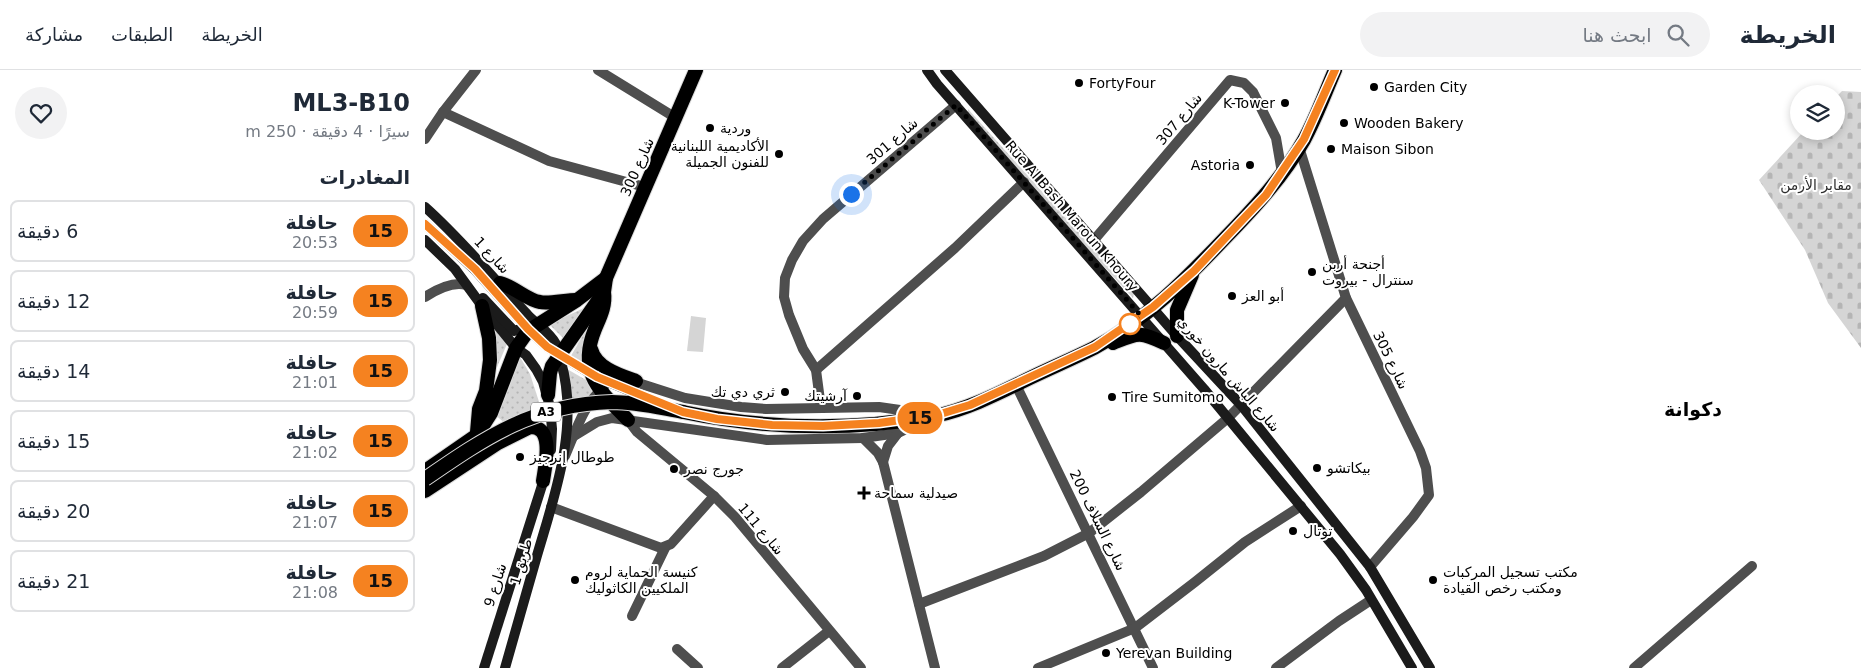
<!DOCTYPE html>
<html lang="ar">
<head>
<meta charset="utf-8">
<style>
	:root { --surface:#fff; --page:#f2f2f3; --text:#1f2937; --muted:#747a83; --line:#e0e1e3 }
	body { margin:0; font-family:"DejaVu Sans",Cairo,sans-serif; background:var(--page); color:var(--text); direction:rtl; height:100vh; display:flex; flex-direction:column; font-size:19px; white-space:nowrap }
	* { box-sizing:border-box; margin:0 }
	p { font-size:16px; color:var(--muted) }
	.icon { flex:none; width:28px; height:28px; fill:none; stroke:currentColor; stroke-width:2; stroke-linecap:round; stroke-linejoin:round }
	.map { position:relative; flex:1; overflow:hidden; direction:ltr }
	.side { display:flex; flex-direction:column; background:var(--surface); width:425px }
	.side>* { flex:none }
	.badge { padding:0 10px; border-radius:16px; font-size:18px; line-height:32px }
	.buttons { position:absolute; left:1365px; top:15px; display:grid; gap:10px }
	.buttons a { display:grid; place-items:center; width:55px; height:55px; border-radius:50%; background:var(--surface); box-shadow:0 2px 8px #0003; font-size:25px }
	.you { position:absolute; width:25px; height:25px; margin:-12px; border:4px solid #fff; border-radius:50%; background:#1a73e8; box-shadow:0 0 0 8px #1a73e833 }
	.map>.badge { position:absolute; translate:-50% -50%; box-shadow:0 0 0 2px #fff }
	h2 { padding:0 15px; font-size:19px; line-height:45px }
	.round { display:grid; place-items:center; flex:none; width:52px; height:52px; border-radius:26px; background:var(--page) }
	.headline { display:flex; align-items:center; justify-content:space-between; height:85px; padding:0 15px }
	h1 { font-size:24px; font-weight:800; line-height:38px }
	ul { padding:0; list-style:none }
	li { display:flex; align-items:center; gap:15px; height:62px; margin:0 10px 8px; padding:0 5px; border:2px solid var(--line); border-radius:8px }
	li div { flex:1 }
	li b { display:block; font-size:19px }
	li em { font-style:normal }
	li .badge { min-width:55px; font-weight:700; text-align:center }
	header { display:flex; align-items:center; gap:30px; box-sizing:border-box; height:70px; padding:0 25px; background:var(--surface); border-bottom:1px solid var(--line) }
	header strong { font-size:24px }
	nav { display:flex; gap:28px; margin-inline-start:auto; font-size:18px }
	.search { width:350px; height:45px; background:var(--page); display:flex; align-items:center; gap:12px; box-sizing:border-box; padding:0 18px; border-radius:28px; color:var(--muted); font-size:19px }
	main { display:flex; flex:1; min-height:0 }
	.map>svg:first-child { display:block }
	.green { fill:url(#green-dots) }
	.cemetery { fill:url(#cemetery-stones) }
	.pitch { fill:#d5d5d5 }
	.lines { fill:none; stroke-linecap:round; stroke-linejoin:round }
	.trunk-casing { stroke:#dbdbdb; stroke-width:16 }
	.minor { stroke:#4e4e4e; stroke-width:10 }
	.tertiary { stroke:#4e4e4e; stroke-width:10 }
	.secondary { stroke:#1b1b1b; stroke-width:10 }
	.trunk { stroke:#000; stroke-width:14 }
	.trunk-bridge-casing { stroke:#dbdbdb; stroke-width:16; stroke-linecap:butt }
	.secondary-bridge { stroke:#1b1b1b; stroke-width:10 }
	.trunk-bridge { stroke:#000; stroke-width:14 }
	.line-casing { stroke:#fff; stroke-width:11 }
	.line { stroke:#f58220; stroke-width:8 }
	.walk { stroke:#000; stroke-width:5; stroke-dasharray:0 9 }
	.poi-dot { fill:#000; stroke:#fff; stroke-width:2 }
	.stop-dot { fill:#fff; stroke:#f58220; stroke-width:2.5 }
	.labels { text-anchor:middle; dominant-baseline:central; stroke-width:4; stroke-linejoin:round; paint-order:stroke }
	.shield { fill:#fff; stroke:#4c4c4c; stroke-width:1 }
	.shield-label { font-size:12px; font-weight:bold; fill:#000 }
	.poi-label { font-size:14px; fill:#000; stroke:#fff; text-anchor:start }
	.street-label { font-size:14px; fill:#000; stroke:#fff }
	.park-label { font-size:14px; fill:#2c2c2c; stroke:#fff }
	.district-label { font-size:19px; font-weight:bold; fill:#000; stroke:#fff }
</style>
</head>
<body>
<header>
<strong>الخريطة</strong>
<div class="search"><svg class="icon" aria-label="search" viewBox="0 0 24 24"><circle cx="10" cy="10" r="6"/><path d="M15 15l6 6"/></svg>ابحث هنا</div>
<nav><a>الخريطة</a><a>الطبقات</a><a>مشاركة</a></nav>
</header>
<main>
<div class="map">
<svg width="1436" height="598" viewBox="0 0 1436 598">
	<defs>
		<pattern id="green-dots" width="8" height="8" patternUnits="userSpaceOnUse" patternTransform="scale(1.25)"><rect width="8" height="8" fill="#d5d5d5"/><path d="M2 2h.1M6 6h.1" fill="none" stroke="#b5b5b5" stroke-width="1.8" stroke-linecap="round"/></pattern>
		<pattern id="cemetery-stones" width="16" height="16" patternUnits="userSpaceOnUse" patternTransform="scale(1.25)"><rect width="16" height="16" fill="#d5d5d5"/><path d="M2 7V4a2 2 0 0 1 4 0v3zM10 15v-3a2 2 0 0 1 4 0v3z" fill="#b5b5b5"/></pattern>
	</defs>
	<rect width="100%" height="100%" fill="#fff"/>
	<g class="green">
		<path d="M543,39L709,224L708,228L542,48Z"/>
		<path d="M177,233L161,299L144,289Z"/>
		<path d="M159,238L138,268L124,254Z"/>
		<path d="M66,244L82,274L66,311Z"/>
		<path d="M95,287L105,304L117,341L81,354L69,344Z"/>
		<path d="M142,299L161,310L167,322L164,331L146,334Z"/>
	</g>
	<path class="cemetery" d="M1417,21L1436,22V278L1403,233L1380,180L1334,110L1379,61H1411V27Z"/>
	<path class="pitch" d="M266,246L281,248L278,282L262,281Z"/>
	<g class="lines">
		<g class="trunk-casing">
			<g id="trunk">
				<path d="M75,213C90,217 102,230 115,232C123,234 141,230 151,230"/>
				<path d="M179,222C181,236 175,247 170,259C152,303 175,321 203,350"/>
				<path d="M752,266V240L767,205"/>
				<path d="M688,273C713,263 714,261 739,273"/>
				<path d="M166,279C171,298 194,305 211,311"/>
				<path d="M123,325L125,303L127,296L179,222L181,208L271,0"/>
				<path d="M258,342C340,359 427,361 510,346C544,339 576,322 607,307C628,297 649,288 669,278C720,251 762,208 801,167C830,137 858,107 879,70C891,48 900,23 910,0"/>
				<path d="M52,362L54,339L61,321L65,290L64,268L57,236"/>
				<path d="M0,401L52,365L66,343L91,278L103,261L152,230L181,208"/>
				<path d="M0,421L73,373L105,357C130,356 120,396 118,411"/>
			</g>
		</g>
		<g class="minor">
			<path d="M173,0L251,48"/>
			<path d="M18,42L124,91L220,117"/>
			<path d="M0,69L18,42L51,0"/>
			<path d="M874,77L921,228L995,381L1001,398L1004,425L988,447L945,497"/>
			<path d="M669,170L805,10L819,13L828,22L851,68L857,103"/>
			<path d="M0,227C11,220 27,211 41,215"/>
			<path d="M391,300L530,178L599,112"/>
			<path d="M591,315L728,598"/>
			<path d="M396,338L391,300L378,279L364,245L359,227L360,208L367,190L378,171L398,149L531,35"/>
			<path d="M203,350L212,362L289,426L310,447L436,598"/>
			<path d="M458,392L510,598"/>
			<path d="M126,437L236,478L246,474L289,426"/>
			<path d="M494,534L619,486L664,463L716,422L803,348L921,228"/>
			<path d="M207,546L240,478"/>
			<path d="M252,579L273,598"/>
			<path d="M357,598L404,561"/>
			<path d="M613,598L710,558L770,512L820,472L876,436"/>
			<path d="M851,598L914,551L946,530"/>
			<path d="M1209,598L1327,496"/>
		</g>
		<g class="tertiary">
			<path d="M204,310L260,328L316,337L341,339L454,337L503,344"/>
			<path d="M149,366L172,352L187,348L342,370L438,368L473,363L498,351"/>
			<path d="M438,368L453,383L458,392"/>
			<path d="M140,386C151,361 158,335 179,317"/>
			<path d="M458,392L463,376L473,363"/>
		</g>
		<g class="secondary">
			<path d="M502,0L512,14L779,319L915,484L941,520L987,598"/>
			<path d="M520,0L752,266L816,335L945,497L1005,598"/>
			<path d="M0,137C37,170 68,208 102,244C111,254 125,262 131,274C134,279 135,286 136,292C155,357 129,427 111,489C101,525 90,562 80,598"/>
			<path d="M0,170L30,199L57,236L91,278L101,285L111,299L118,312L125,337L127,359L126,380"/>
			<path d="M58,228L89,261C97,259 100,255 102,247"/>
			<path d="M59,598L120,406"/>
		</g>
		<use href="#trunk" class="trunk"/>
		<g class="trunk-bridge-casing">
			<path id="trunk-bridge" d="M0,409C61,367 109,334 187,332C211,332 235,338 258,342"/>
		</g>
		<path class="secondary-bridge" d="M0,154L49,199L103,259L122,277L171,307L236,334"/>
		<use href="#trunk-bridge" class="trunk-bridge"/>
	</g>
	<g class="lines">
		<g class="line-casing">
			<path id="line" d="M0,154L50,199L103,259L122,277L172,307L258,342L292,349L347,355L398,356L454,353L512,345L545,335L670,277L728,237L769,201L841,125L879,69L910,0"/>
		</g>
		<use href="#line" class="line"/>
		<path class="walk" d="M426,124L531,35L716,246L705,254"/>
	</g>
	<g class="poi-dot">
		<circle cx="654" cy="13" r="5"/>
		<circle cx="949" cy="17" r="5"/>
		<circle cx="860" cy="33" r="5"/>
		<circle cx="919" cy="53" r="5"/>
		<circle cx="285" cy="58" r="5"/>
		<circle cx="906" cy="79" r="5"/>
		<circle cx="354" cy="84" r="5"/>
		<circle cx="825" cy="95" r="5"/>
		<circle cx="887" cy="202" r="5"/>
		<circle cx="807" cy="226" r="5"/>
		<circle cx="360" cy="322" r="5"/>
		<circle cx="432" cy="326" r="5"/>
		<circle cx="687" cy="327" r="5"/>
		<circle cx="95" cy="387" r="5"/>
		<circle cx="892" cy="398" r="5"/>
		<circle cx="249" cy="399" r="5"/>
		<path d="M436.5 415.5h5v5h5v5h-5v5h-5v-5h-5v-5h5z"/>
		<circle cx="868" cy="461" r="5"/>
		<circle cx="150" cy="510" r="5"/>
		<circle cx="1008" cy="510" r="5"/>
		<circle cx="681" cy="583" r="5"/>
	</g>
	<circle class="stop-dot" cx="705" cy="254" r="10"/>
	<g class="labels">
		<rect class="shield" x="106" y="332.5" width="30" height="19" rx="4"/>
		<g class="shield-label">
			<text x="121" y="342">A3</text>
		</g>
		<g class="poi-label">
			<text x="664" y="13">FortyFour</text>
			<text x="959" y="17">Garden City</text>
			<text x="850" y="33" text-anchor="end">K-Tower</text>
			<text x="929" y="53">Wooden Bakery</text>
			<text x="295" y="58">وردية</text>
			<text x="344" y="76" text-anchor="end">الأكاديمية اللبنانية<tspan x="344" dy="16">للفنون الجميلة</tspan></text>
			<text x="916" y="79">Maison Sibon</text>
			<text x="815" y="95" text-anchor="end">Astoria</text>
			<text x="897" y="194">أجنحة أربن<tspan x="897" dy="16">سنترال - بيروت</tspan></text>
			<text x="817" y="226">أبو العز</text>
			<text x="350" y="322" text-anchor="end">ثري دي تك</text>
			<text x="422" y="326" text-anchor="end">آرشيتك</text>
			<text x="697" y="327">Tire Sumitomo</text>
			<text x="105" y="387">طوطال إنرجيز</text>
			<text x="902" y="398">بيكاتشو</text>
			<text x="259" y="399">جورج نصر</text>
			<text x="449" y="423">صيدلية سماحة</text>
			<text x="878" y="461">توتال</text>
			<text x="160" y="502">كنيسة الحماية لروم<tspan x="160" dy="16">الملكيين الكاثوليك</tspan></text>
			<text x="1018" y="502">مكتب تسجيل المركبات<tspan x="1018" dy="16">ومكتب رخص القيادة</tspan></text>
			<text x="691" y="583">Yerevan Building</text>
		</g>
		<g class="street-label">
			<text transform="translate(754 49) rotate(-50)">شارع 307</text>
			<text transform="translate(467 71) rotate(-41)">شارع 301</text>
			<text transform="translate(212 97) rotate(-66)">شارع 300</text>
			<text transform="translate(647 146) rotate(49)">Rue Al Bash Maroun Khoury</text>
			<text transform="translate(67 185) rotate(47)">شارع 1</text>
			<text transform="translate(966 290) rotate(64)">شارع 305</text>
			<text transform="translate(804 304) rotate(49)">شارع الباش مارون خوري</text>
			<text transform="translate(673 450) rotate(64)">200 شارع السلاف</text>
			<text transform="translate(336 459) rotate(50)">شارع 111</text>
			<text transform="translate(96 492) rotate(-74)">طريق 1</text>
			<text transform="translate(70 515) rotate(-72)">شارع 9</text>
		</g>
		<g class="park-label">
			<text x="1391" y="115">مقابر الأرمن</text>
		</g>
		<g class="district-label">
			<text x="1268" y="339">دكوانة</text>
		</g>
	</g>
</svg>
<div class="buttons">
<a><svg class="icon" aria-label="layers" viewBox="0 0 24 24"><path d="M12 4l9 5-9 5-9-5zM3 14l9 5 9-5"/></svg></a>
</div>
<div class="you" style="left:426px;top:124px"></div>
<b class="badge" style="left:495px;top:348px;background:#f58220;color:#111">15</b>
</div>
<section class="side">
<div class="headline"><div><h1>ML3-B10</h1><p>سيرًا · 4 دقيقة · 250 m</p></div><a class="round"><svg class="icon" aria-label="heart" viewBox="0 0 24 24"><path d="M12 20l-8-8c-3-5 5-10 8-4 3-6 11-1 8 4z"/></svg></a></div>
<h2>المغادرات</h2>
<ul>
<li><span class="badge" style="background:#f58220;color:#111">15</span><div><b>حافلة</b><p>20:53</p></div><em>6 دقيقة</em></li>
<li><span class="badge" style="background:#f58220;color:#111">15</span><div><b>حافلة</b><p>20:59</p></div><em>12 دقيقة</em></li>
<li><span class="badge" style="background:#f58220;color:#111">15</span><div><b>حافلة</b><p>21:01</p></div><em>14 دقيقة</em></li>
<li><span class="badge" style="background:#f58220;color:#111">15</span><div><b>حافلة</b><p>21:02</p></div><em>15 دقيقة</em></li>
<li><span class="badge" style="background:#f58220;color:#111">15</span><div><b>حافلة</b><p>21:07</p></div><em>20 دقيقة</em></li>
<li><span class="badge" style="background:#f58220;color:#111">15</span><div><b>حافلة</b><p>21:08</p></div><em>21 دقيقة</em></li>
</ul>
</section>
</main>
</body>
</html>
